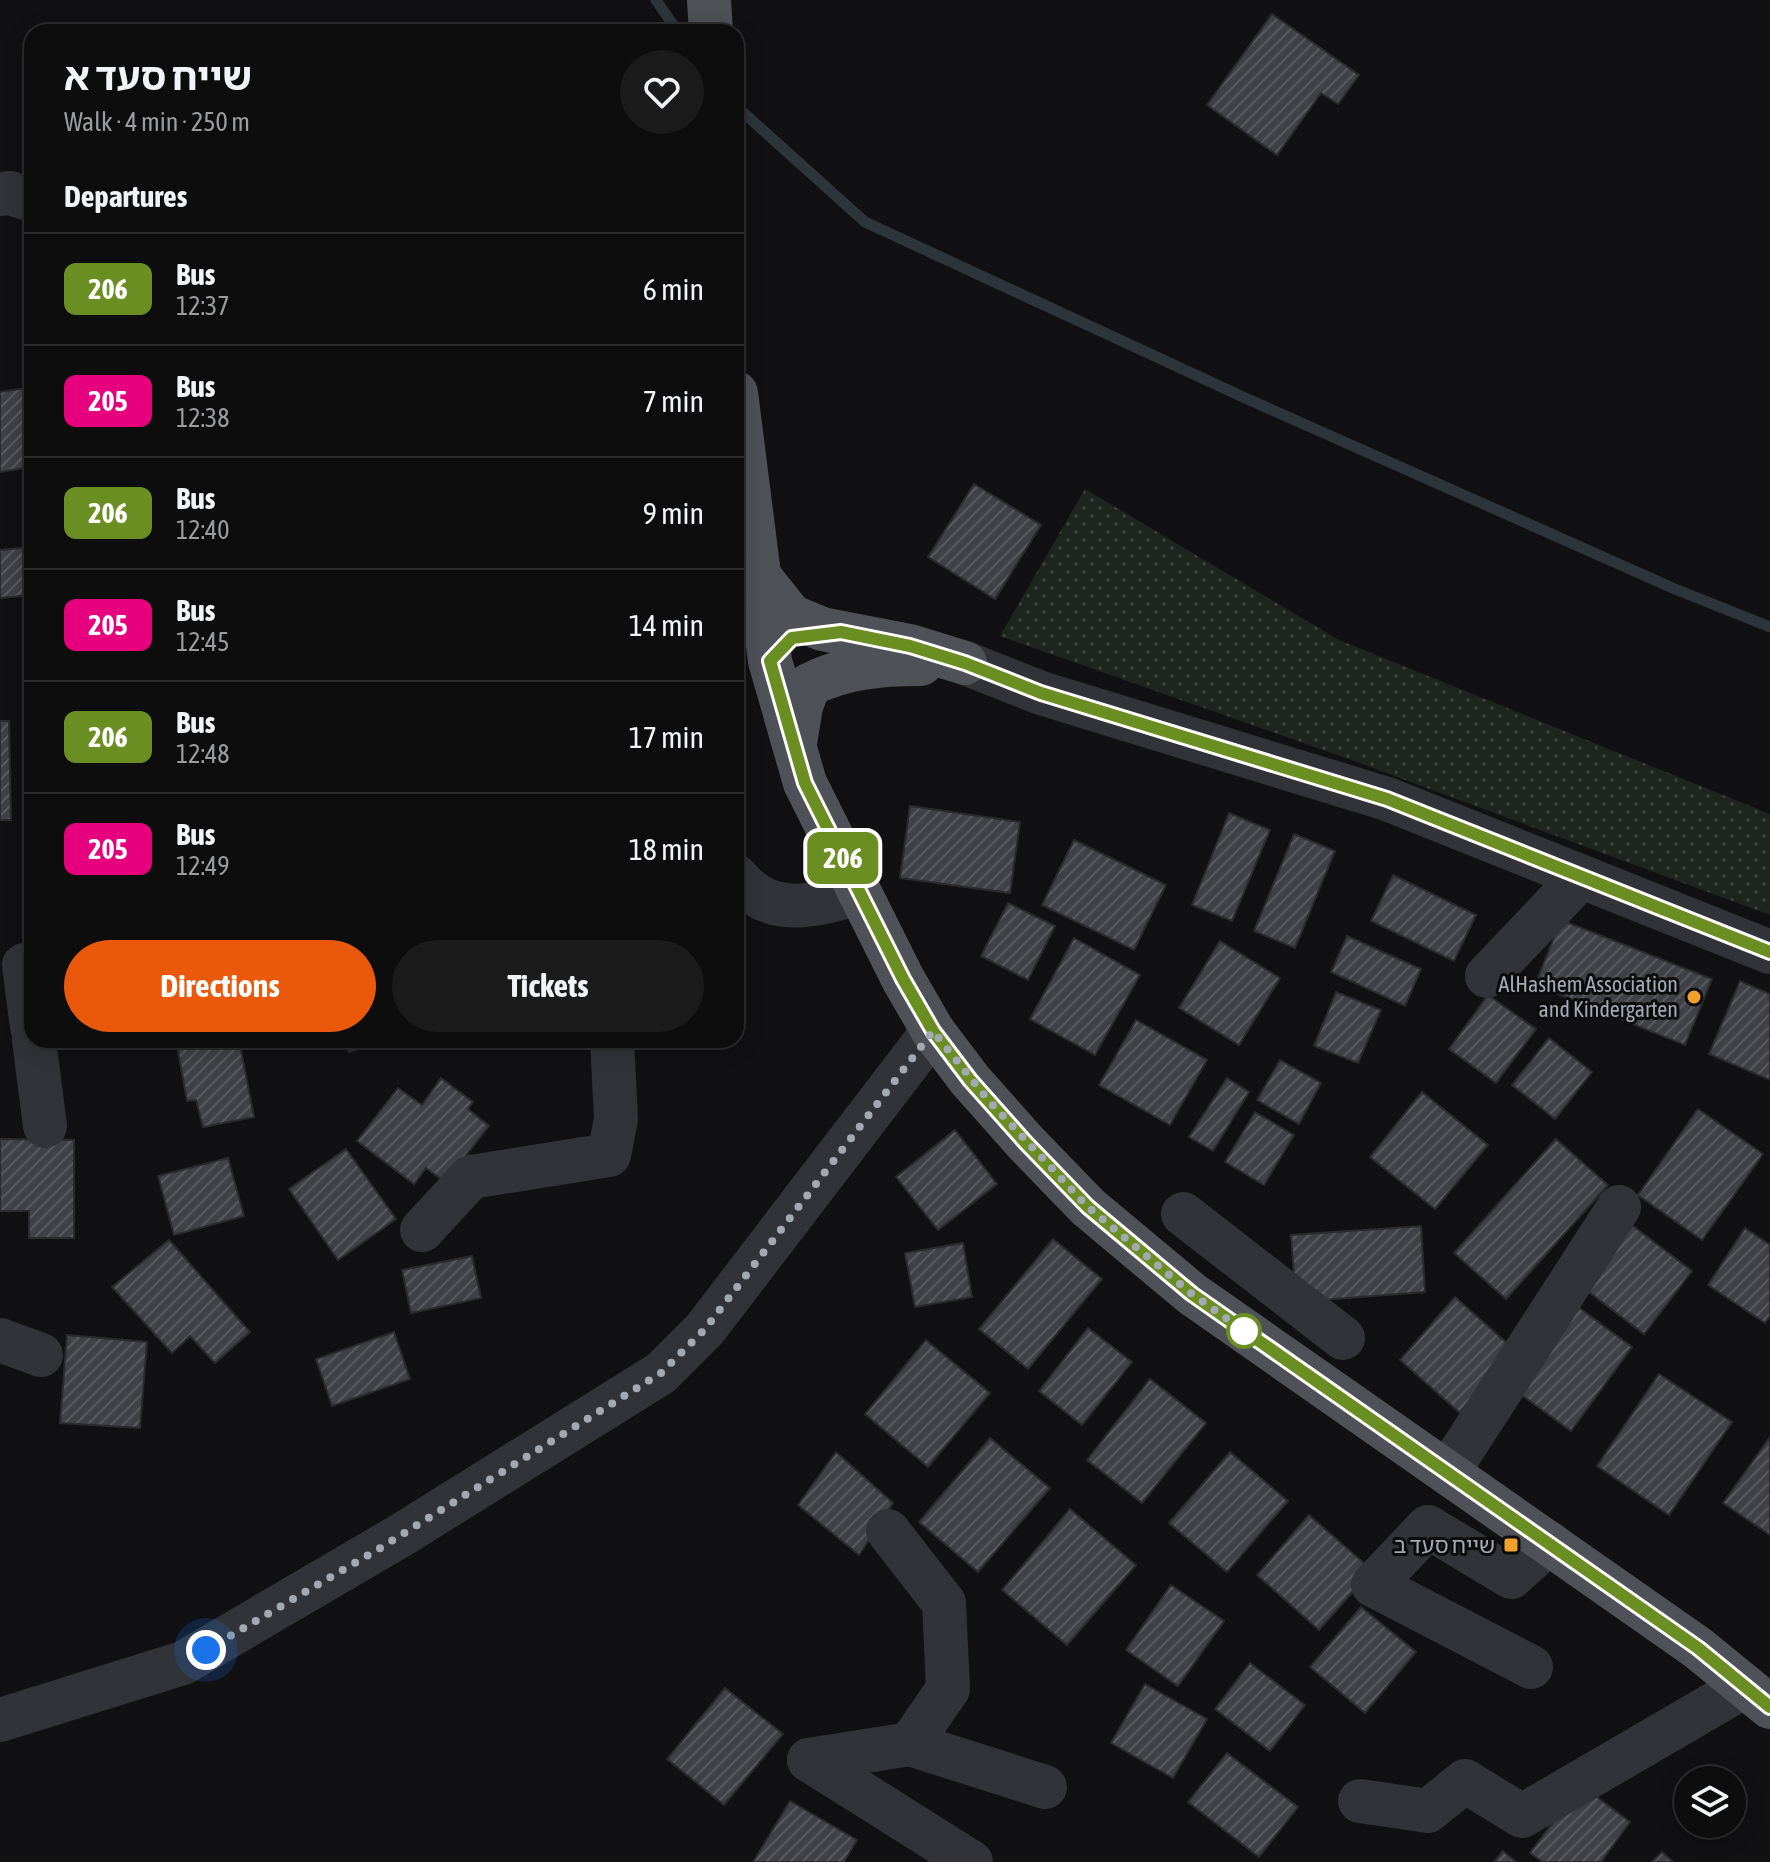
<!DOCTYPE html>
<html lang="en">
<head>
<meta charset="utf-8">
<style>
	:root { --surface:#0d0d0e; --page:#1b1b1c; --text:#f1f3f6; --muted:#9a9c9e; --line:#2d2d2e; --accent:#ea580c }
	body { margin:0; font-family:"Asap Condensed","Noto Sans Hebrew",sans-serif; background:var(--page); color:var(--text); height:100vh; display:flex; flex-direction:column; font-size:30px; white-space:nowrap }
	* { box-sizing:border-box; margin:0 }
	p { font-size:26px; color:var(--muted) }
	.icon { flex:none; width:44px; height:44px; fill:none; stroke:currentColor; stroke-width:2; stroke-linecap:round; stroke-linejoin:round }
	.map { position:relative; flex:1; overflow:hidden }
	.side { position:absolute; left:24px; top:24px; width:720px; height:1024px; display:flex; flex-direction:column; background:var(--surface); border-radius:24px; box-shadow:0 4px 20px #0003,0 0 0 2px var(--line) }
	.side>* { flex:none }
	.badge { padding:0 16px; border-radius:12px; font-size:28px; line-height:52px }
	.fabs { position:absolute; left:1674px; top:1766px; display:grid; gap:16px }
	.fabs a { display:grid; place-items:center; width:72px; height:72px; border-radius:50%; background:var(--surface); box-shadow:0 4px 20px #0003,0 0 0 2px var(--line); font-size:40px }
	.you { position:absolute; width:40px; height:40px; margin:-20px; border:6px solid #fff; border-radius:50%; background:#1a73e8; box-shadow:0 0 0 12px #1a73e833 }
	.map>.badge { position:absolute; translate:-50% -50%; box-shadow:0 0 0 4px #fff }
	h2 { padding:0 40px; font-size:30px; line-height:72px }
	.round { display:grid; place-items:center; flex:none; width:84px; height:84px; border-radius:42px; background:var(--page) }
	.overview { display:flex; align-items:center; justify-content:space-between; height:136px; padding:0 40px }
	h1 { font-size:38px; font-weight:700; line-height:60px }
	.primary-button { display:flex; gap:16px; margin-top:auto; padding:16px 40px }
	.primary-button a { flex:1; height:92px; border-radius:48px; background:var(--accent); color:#fff; font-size:32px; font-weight:700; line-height:92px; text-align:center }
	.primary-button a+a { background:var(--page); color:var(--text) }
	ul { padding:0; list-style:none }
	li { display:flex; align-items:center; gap:24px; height:112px; padding:0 40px; border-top:2px solid var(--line) }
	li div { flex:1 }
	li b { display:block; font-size:30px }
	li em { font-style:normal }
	li .badge { min-width:88px; font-weight:700; text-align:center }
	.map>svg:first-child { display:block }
	.grass { fill:url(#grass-dots) }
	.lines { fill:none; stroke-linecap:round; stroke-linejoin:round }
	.stream { stroke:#2b353b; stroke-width:11 }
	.building { fill:url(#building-hatch); stroke:#2b2b2f; stroke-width:2 }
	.minor { stroke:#323338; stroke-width:44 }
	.major { stroke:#4e5157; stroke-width:44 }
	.line-casing { stroke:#fff; stroke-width:18 }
	.line { stroke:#6b8e23; stroke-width:12 }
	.walk { stroke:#a2a9b3; stroke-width:8; stroke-dasharray:0 14.4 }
	.poi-dot { fill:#f1a02b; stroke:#0c0c0e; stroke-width:3 }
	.stop-dot { fill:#fff; stroke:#6b8e23; stroke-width:4 }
	.labels { text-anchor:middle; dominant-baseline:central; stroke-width:6; stroke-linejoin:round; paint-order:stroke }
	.poi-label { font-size:22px; fill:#a2a9b3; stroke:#0c0c0e; text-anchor:end }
</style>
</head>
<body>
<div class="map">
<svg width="1770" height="1862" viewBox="0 0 1770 1862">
	<defs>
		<pattern id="grass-dots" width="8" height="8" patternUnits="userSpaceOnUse" patternTransform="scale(2)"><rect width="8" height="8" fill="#1e251e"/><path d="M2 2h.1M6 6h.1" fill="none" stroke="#3c423c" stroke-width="1.8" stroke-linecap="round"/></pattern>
		<pattern id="building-hatch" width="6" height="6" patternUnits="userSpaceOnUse" patternTransform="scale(2)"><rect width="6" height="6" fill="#404146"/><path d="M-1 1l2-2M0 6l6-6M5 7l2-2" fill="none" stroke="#585a5e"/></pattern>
	</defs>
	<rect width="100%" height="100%" fill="#111113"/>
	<path class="grass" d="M1085,489L1339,640L1770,814V915L1346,758L1000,636Z"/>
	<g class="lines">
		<g class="stream">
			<path d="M656,0L678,32"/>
			<path d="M736,106L865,222L1243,397L1675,589L1770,627"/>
		</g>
	</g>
	<g class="building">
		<path d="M1272,14L1359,75L1338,104L1321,93L1277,155L1207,105Z"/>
		<path d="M32,387V467L0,472V392Z"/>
		<path d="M974,484L1041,525L995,599L928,557Z"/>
		<path d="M32,547V595L0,598V550Z"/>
		<path d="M0,721H9L11,820H0Z"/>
		<path d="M910,806L1020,822L1010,893L900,878Z"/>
		<path d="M1229,813L1270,830L1232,921L1192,905Z"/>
		<path d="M1294,834L1335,851L1295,948L1254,931Z"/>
		<path d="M1074,840L1166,885L1134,950L1042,905Z"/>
		<path d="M1393,875L1476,915L1454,961L1371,921Z"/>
		<path d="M1008,903L1055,926L1028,980L981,956Z"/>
		<path d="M1561,920L1712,979L1685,1045L1535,985Z"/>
		<path d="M1347,936L1421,969L1405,1006L1331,972Z"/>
		<path d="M1074,938L1140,975L1095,1055L1030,1019Z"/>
		<path d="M1220,941L1280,978L1239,1045L1179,1008Z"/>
		<path d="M1740,981L1770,994V1080L1709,1054Z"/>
		<path d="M1336,992L1381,1010L1358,1063L1314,1046Z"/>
		<path d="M1488,995L1536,1029L1496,1083L1449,1049Z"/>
		<path d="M1136,1020L1207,1060L1170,1125L1099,1085Z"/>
		<path d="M1549,1038L1592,1072L1555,1119L1512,1085Z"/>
		<path d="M176,1040H239L254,1117L203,1127L196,1100L187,1101Z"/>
		<path d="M344,1040H384L349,1052Z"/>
		<path d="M1280,1060L1321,1083L1299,1124L1257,1100Z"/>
		<path d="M441,1078L473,1102L468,1109L489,1126L445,1182L426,1168L414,1184L357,1141L398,1088L422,1105Z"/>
		<path d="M1227,1078L1249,1092L1213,1151L1189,1137Z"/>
		<path d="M1422,1092L1488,1145L1435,1209L1370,1157Z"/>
		<path d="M1698,1109L1763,1154L1702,1240L1638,1195Z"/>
		<path d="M1255,1112L1294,1135L1264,1185L1225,1162Z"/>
		<path d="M955,1130L997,1184L938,1230L896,1177Z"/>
		<path d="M0,1139L74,1140V1238H29V1211H0Z"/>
		<path d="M1556,1139L1608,1185L1506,1299L1454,1253Z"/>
		<path d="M346,1149L396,1219L338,1260L289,1189Z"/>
		<path d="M228,1158L244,1216L174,1235L158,1176Z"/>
		<path d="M1620,1216L1692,1271L1644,1334L1572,1279Z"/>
		<path d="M1421,1226L1425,1292L1296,1302L1291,1235Z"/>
		<path d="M1745,1228L1770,1245V1316L1765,1323L1708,1285Z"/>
		<path d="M1053,1239L1102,1279L1028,1369L979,1329Z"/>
		<path d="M169,1240L250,1332L215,1363L190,1336L172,1353L112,1287Z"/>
		<path d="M963,1243L972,1297L915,1307L905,1253Z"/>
		<path d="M472,1256L481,1298L411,1313L402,1270Z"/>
		<path d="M1455,1297L1515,1350L1460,1413L1400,1360Z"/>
		<path d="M1570,1301L1632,1347L1571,1431L1508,1385Z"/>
		<path d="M1088,1328L1132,1362L1082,1425L1039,1391Z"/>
		<path d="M394,1332L410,1379L332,1406L316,1359Z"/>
		<path d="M67,1335L147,1342L140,1428L60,1423Z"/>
		<path d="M926,1340L990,1393L928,1467L865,1414Z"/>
		<path d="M1659,1374L1732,1422L1669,1515L1597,1466Z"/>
		<path d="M1150,1379L1206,1423L1142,1503L1087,1460Z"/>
		<path d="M1770,1437V1535L1723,1503Z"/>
		<path d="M990,1438L1050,1488L978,1572L919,1522Z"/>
		<path d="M836,1452L893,1503L859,1555L798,1505Z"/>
		<path d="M1230,1452L1288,1501L1227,1572L1169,1523Z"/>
		<path d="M1070,1509L1136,1565L1067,1645L1002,1590Z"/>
		<path d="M1309,1515L1372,1570L1319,1630L1257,1575Z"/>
		<path d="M1171,1585L1224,1621L1178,1686L1126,1650Z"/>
		<path d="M1361,1607L1416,1652L1365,1713L1310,1667Z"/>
		<path d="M1250,1663L1305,1705L1270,1751L1215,1709Z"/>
		<path d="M1145,1684L1207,1719L1173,1778L1111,1743Z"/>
		<path d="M725,1688L783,1734L724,1805L667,1759Z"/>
		<path d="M1227,1753L1298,1807L1259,1857L1188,1802Z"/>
		<path d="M1581,1785L1630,1822L1601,1862H1543L1530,1853Z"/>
		<path d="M790,1801L857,1840L844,1862H753Z"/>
		<path d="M1503,1851L1516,1862H1494Z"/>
		<path d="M1662,1852L1673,1862H1652Z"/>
	</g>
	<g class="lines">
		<g class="minor">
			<path d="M0,194L10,193L32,200"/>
			<path d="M965,663L1041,693L1387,799L1770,952"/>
			<path d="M736,876C770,920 814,905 860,893"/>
			<path d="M24,965L32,1027"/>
			<path d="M1487,976L1581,877"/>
			<path d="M34,1040L45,1126"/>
			<path d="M1183,1214L1343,1338"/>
			<path d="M422,1230L471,1177L609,1155L616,1119L612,1040"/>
			<path d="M0,1340L41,1355"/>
			<path d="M1448,1472L1619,1207"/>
			<path d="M1531,1667L1373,1585L1428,1527L1511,1577L1549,1543"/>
			<path d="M0,1720L183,1663L403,1534L661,1373L705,1329L933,1031"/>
			<path d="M910,1744L1045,1787"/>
			<path d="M809,1760L910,1744L948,1689L944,1603L888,1531"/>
			<path d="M809,1760L971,1862"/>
			<path d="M1360,1801L1428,1811L1465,1781L1522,1816L1745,1686"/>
		</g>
		<g class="major">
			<path d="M709,0L711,32"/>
			<path d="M736,393L770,661L805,783L903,979L933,1031L970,1080L1026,1143L1088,1207L1192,1294L1698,1648L1770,1707"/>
			<path d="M759,576L791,616L822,629L910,646L965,663"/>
			<path d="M795,743L801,706L809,685C844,667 882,664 921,664"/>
		</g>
	</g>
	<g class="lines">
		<g class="line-casing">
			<path id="line" d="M1770,952L1387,799L1041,693L965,663L910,646L841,632L792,638L770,661L805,783L903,979L933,1031L970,1080L1026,1143L1088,1207L1192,1294L1698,1648L1770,1707"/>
		</g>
		<use href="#line" class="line"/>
		<path class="walk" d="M206,1650L377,1550L661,1373L705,1329L933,1031L989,1101L1088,1207L1192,1294L1244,1331"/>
	</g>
	<g class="poi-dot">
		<circle cx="1694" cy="997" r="8"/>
		<rect x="1503" y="1537" width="16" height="16" rx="4"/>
	</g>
	<circle class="stop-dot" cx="1244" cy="1331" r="16"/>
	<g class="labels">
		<g class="poi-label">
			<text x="1678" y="984">AlHashem Association<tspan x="1678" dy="25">and Kindergarten</tspan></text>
			<text x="1495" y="1545">שייח סעד ב</text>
		</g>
	</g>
</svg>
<div class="fabs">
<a><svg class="icon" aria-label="layers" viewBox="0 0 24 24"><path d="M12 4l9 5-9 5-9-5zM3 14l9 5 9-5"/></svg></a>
</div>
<div class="you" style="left:206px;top:1650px"></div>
<b class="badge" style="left:843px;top:858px;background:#6b8e23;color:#fff">206</b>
<section class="side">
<div class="overview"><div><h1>שייח סעד א</h1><p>Walk · 4 min · 250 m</p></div><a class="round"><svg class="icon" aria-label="heart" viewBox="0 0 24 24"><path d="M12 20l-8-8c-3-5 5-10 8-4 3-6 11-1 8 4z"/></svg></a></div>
<h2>Departures</h2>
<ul>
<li><span class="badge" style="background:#6b8e23;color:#fff">206</span><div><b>Bus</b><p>12:37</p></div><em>6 min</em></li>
<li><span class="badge" style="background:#e6007e;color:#fff">205</span><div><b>Bus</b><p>12:38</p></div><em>7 min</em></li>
<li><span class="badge" style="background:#6b8e23;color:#fff">206</span><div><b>Bus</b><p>12:40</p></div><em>9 min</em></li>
<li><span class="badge" style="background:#e6007e;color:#fff">205</span><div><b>Bus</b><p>12:45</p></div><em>14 min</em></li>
<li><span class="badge" style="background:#6b8e23;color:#fff">206</span><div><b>Bus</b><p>12:48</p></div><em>17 min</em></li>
<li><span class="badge" style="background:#e6007e;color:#fff">205</span><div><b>Bus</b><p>12:49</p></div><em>18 min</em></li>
</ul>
<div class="primary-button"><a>Directions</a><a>Tickets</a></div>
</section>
</div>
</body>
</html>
